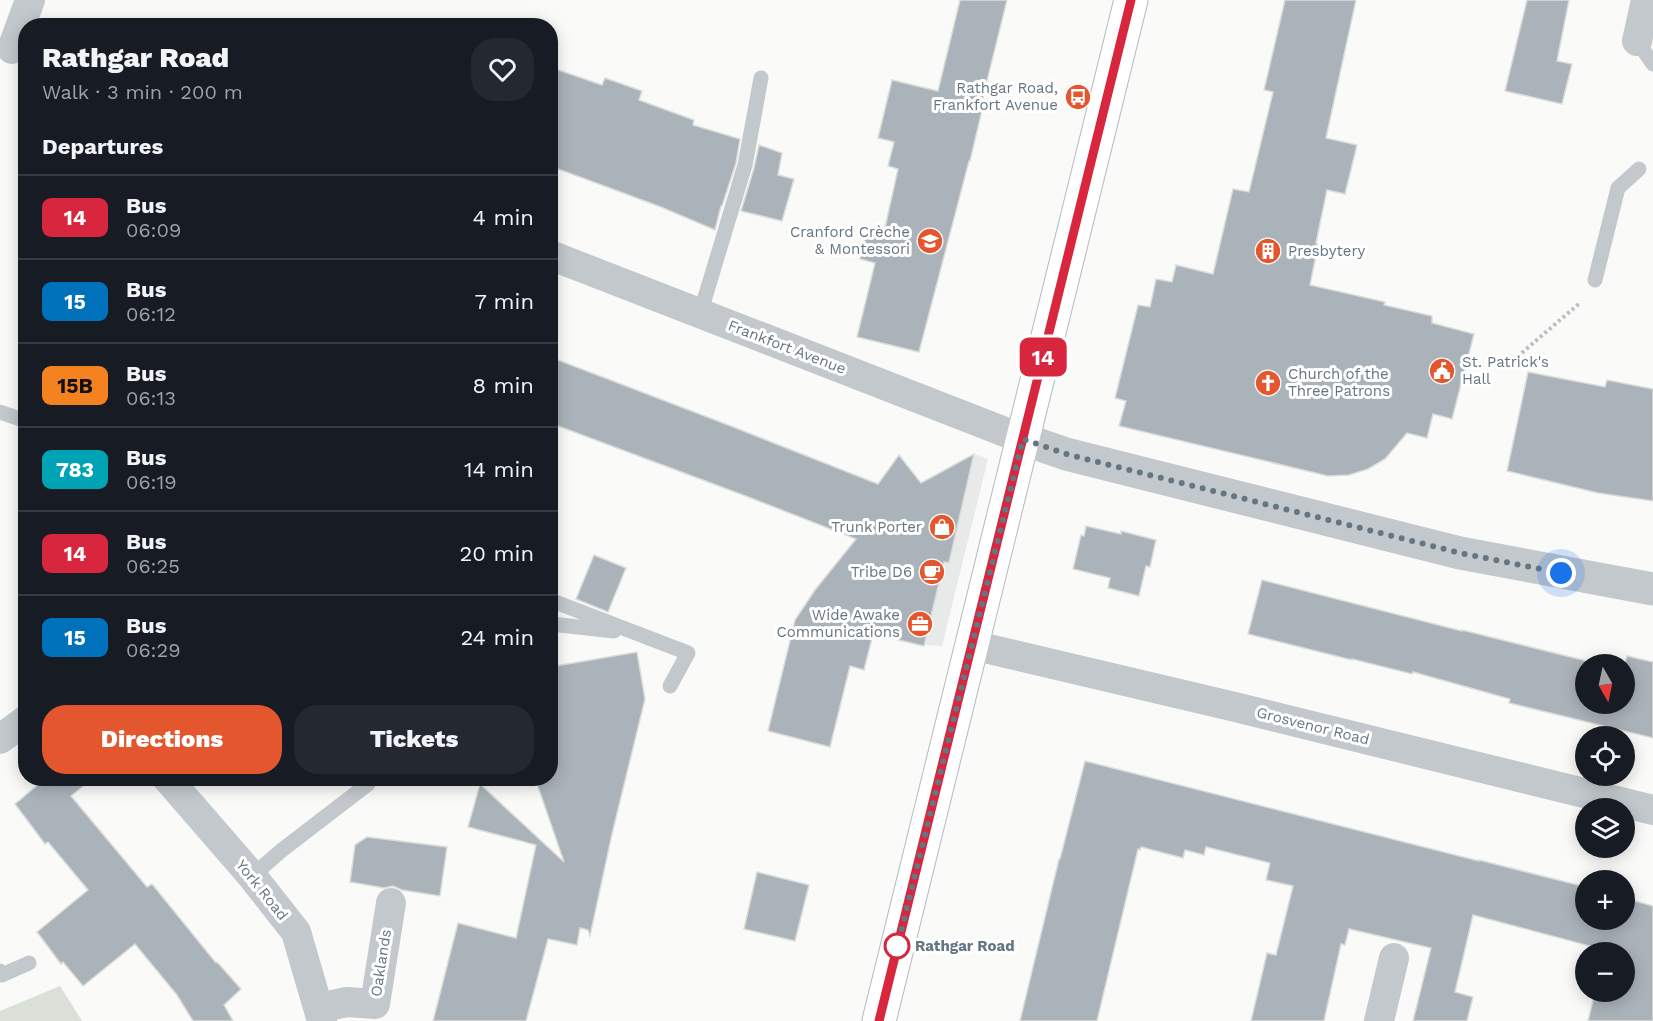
<!DOCTYPE html>
<html lang="en">
<head>
<meta charset="utf-8">
<style>
	:root { --surface:#171b24; --page:#242831; --text:#f1f3f6; --muted:#9ea1a6; --line:#363941; --accent:#e4572e }
	body { margin:0; font-family:"Work Sans",sans-serif; background:var(--page); color:var(--text); height:100vh; display:flex; flex-direction:column; font-size:22px; white-space:nowrap }
	* { box-sizing:border-box; margin:0 }
	p { font-size:20px; color:var(--muted) }
	.icon { flex:none; width:33px; height:33px; fill:none; stroke:currentColor; stroke-width:2; stroke-linecap:round; stroke-linejoin:round }
	.map { position:relative; flex:1; overflow:hidden }
	.side { position:absolute; left:18px; top:18px; width:540px; height:768px; display:flex; flex-direction:column; background:var(--surface); border-radius:24px; box-shadow:0 3px 15px #0003 }
	.side>* { flex:none }
	.badge { padding:0 12px; border-radius:9px; font-size:21px; line-height:39px }
	.needle { width:39px; rotate:171deg }
	.buttons { position:absolute; left:1575px; top:654px; display:grid; gap:12px }
	.buttons a { display:grid; place-items:center; width:60px; height:60px; border-radius:50%; background:var(--surface); box-shadow:0 3px 15px #0003; font-size:30px }
	.you { position:absolute; width:30px; height:30px; margin:-15px; border:4px solid #fff; border-radius:50%; background:#1a73e8; box-shadow:0 0 0 9px #1a73e833 }
	.map>.badge { position:absolute; translate:-50% -50%; box-shadow:0 0 0 3px #fff }
	h2 { padding:0 24px; font-size:22px; line-height:54px }
	.round { display:grid; place-items:center; flex:none; width:63px; height:63px; border-radius:24px; background:var(--page) }
	.overview { display:flex; align-items:center; justify-content:space-between; height:102px; padding:0 24px }
	h1 { font-size:28px; font-weight:800; line-height:45px }
	.action { display:flex; gap:12px; margin-top:auto; padding:12px 24px }
	.action a { flex:1; height:69px; border-radius:24px; background:var(--accent); color:#fff; font-size:24px; font-weight:800; line-height:69px; text-align:center }
	.action a+a { background:var(--page); color:var(--text) }
	ul { padding:0; list-style:none }
	li { display:flex; align-items:center; gap:18px; height:84px; padding:0 24px; border-top:2px solid var(--line) }
	li div { flex:1 }
	li b { display:block; font-size:22px }
	li em { font-style:normal }
	li .badge { min-width:66px; font-weight:700; text-align:center }
	.map>svg:first-child { display:block }
	.built { fill:#e8e9e9 }
	.green { fill:#dadfd7 }
	.building { fill:#aab3b9; stroke:#dcdcda; stroke-width:1.5 }
	.lines { fill:none; stroke-linecap:round; stroke-linejoin:round }
	.secondary-casing { stroke:#b3babf; stroke-width:35 }
	.path { stroke:#bbbfc2; stroke-width:4; stroke-dasharray:3 3; stroke-linecap:butt }
	.service { stroke:#c3c8cc; stroke-width:15 }
	.minor { stroke:#c3c8cc; stroke-width:30 }
	.tertiary { stroke:#c3c8cc; stroke-width:33 }
	.secondary { stroke:#fff; stroke-width:33 }
	.line-casing { stroke:#fff; stroke-width:14 }
	.line { stroke:#d7263d; stroke-width:9 }
	.walk { stroke:#657683; stroke-width:6; stroke-dasharray:0 10.8 }
	.stop-dot { fill:#fff; stroke:#d7263d; stroke-width:3 }
	.labels { text-anchor:middle; dominant-baseline:central; stroke-width:6; stroke-linejoin:round; paint-order:stroke }
	.poi-label { font-size:15px; fill:#657683; stroke:#fff; text-anchor:end }
	.street-label { font-size:15px; fill:#657683; stroke:#fff }
	.stop-label { font-size:15px; font-weight:bold; fill:#657683; stroke:#fff; text-anchor:start }
</style>
</head>
<body>
<div class="map">
<svg width="1653" height="1021" viewBox="0 0 1653 1021">
	<rect width="100%" height="100%" fill="#fafaf8"/>
	<path class="built" d="M974,454L988,459L942,646L924,645L798,616L814,590L859,537Z"/>
	<path class="green" d="M60,986L82,1021H0V1011Z"/>
	<g class="building">
		<path d="M960,0H1007L982,101L984,102L970,161H969L919,352L857,337L875,263L860,259L867,228L884,232L898,169L888,166L894,142L878,138L892,80L938,91Z"/>
		<path d="M1285,0H1356L1326,138L1357,145L1345,194L1327,190L1316,243L1318,245L1310,285L1385,302L1384,305L1432,316V323L1474,334L1452,419L1433,414L1427,438L1407,433L1385,459L1368,469L1349,475L1328,476L1119,426L1126,401L1115,398L1138,305L1150,307L1156,279L1172,282L1176,265L1213,274L1233,189L1249,192L1273,92L1264,90Z"/>
		<path d="M1527,0H1569L1557,61L1572,64L1562,104L1505,91Z"/>
		<path d="M550,67L602,85L605,78L642,91L639,100L694,120L693,125L740,139L736,163L722,206H721L715,230L661,207L550,166Z"/>
		<path d="M759,145L782,153L778,175L794,179L782,221L741,211L754,168Z"/>
		<path d="M550,357L723,423L878,484L899,455L921,483L974,454L949,563L944,562L924,646L873,634L864,670L850,666L830,747L768,731L795,620L815,590L856,539L751,498L550,423Z"/>
		<path d="M1528,372L1605,387L1607,380L1653,389V501L1598,493L1507,471Z"/>
		<path d="M1086,526L1121,534V531L1156,540L1150,567L1146,566L1139,596L1108,588L1110,578L1073,569L1081,535L1084,536Z"/>
		<path d="M594,555L626,568L608,612L576,599Z"/>
		<path d="M1262,580L1462,631V630L1599,664H1586V704H1624V665L1627,656L1653,662V738L1509,703L1510,699L1413,672L1412,674L1352,659V660L1248,634Z"/>
		<path d="M637,652L645,699L612,834L590,936L588,930L580,928L577,945L548,939L526,1021H433L458,923L516,938L536,845L468,827L480,784L564,862L535,778H550V667Z"/>
		<path d="M1085,761L1479,861V860L1586,887V920H1624V898L1653,906V1021H1588L1595,992H1624V952H1605V950L1473,915L1455,992L1473,997L1467,1021H1413L1431,948L1349,929L1345,945L1341,944L1324,1021H1251L1267,953L1276,955L1293,886L1266,880L1270,863L1206,847L1204,855L1185,850L1183,858L1141,847L1140,850L1138,849L1097,1021H1020L1059,859H1060Z"/>
		<path d="M46,778H93L71,796L147,887L152,884L216,963L217,962L241,989L224,1005L233,1021H193L177,995L135,944L83,986L63,962L61,964L37,932L88,890L48,842L45,844L15,804Z"/>
		<path d="M367,837L447,847L440,896L402,890L393,886L384,888L350,882L355,845Z"/>
		<path d="M757,872L809,885L795,941L744,929Z"/>
	</g>
	<g class="lines">
		<g class="secondary-casing">
			<path id="secondary" d="M879,1021L1131,0"/>
		</g>
		<path class="path" d="M1486,356L1516,362L1517,357L1581,302"/>
		<g class="service">
			<path d="M1637,41L1653,64"/>
			<path d="M1595,280L1618,188L1639,169"/>
			<path d="M700,314L745,165L761,78"/>
			<path d="M0,412L26,421"/>
			<path d="M550,600L688,653L670,686"/>
			<path d="M551,624L614,631"/>
			<path d="M252,876L282,850L368,784"/>
			<path d="M0,971L2,975L29,963"/>
		</g>
		<g class="minor">
			<path d="M1637,41L1646,0"/>
			<path d="M12,49L30,0"/>
			<path d="M550,255L1023,439"/>
			<path d="M972,645L1235,707L1653,810"/>
			<path d="M0,739L26,720"/>
			<path d="M167,778L252,876L296,932L322,1021"/>
			<path d="M319,1008L347,1002L375,1004L391,903"/>
			<path d="M1379,1021L1394,958"/>
		</g>
		<path class="tertiary" d="M1023,439L1066,454L1460,553L1653,589"/>
		<use href="#secondary" class="secondary"/>
	</g>
	<g class="lines">
		<g class="line-casing">
			<path id="line" d="M879,1021L1131,0"/>
		</g>
		<use href="#line" class="line"/>
		<path class="walk" d="M897,946V948L1023,439L1066,454L1460,553L1561,573"/>
	</g>
	<defs>
		<g id="bus-disc" transform="scale(1.35)"><circle r="9.5" fill="#e4572e" stroke="#fff"/><path d="M-5-6H5V4H4V6H2V4H-2V6H-4V4H-5ZM-3.5-4V0h7V-4ZM-3.5 1.2v1.5H-2V1.2ZM2 1.2v1.5H3.5V1.2Z" fill="#fff"/></g>
		<g id="school-disc" transform="scale(1.35)"><circle r="9.5" fill="#e4572e" stroke="#fff"/><path d="M0-5L7-2L0 1L-7-2ZM-4 1L0 2.5L4 1V4Q0 6-4 4Z" fill="#fff"/></g>
		<g id="building-disc" transform="scale(1.35)"><circle r="9.5" fill="#e4572e" stroke="#fff"/><path d="M-4-6H4V6H1V3H-1V6H-4ZM-2.5-4.3h1.7v1.8h-1.7ZM.8-4.3h1.7v1.8H.8ZM-2.5-1h1.7V.8h-1.7ZM.8-1h1.7V.8H.8Z" fill="#fff"/></g>
		<g id="civic-disc" transform="scale(1.35)"><circle r="9.5" fill="#e4572e" stroke="#fff"/><path d="M-.6-6.5H3V-4.5H.6V-3L4-1V1h2V6H-6V1h2V-1L-.6-3ZM-1.2 2.5V6h2.4V2.5Z" fill="#fff"/></g>
		<g id="church-disc" transform="scale(1.35)"><circle r="9.5" fill="#e4572e" stroke="#fff"/><path d="M-1.2-6h2.4v3.5h3.3v2.4h-3.3V6h-2.4V-.1h-3.3v-2.4h3.3Z" fill="#fff"/></g>
		<g id="shop-disc" transform="scale(1.35)"><circle r="9.5" fill="#e4572e" stroke="#fff"/><path d="M-5-2.5h2.3a2.7 3.5 0 0 1 5.4 0H5L5.5 6h-11ZM-1.5-2.5h3a1.5 2.3 0 0 0-3 0Z" fill="#fff"/></g>
		<g id="cafe-disc" transform="scale(1.35)"><circle r="9.5" fill="#e4572e" stroke="#fff"/><path d="M-5.5-4.5H6V0H3Q3 3.5 0 3.5H-2.5Q-5.5 3.5-5.5 0ZM3-3.2v2h1.7v-2ZM-6 4.5H4V6H-6Z" fill="#fff"/></g>
		<g id="office-disc" transform="scale(1.35)"><circle r="9.5" fill="#e4572e" stroke="#fff"/><path d="M-6-3h4V-5.5h4V-3h4V5H-6ZM-1-4.5V-3h2v-1.5ZM-6 0V1H6V0Z" fill="#fff"/></g>
	</defs>
	<g fill-rule="evenodd">
		<use href="#bus-disc" x="1078" y="97"/>
		<use href="#school-disc" x="930" y="241"/>
		<use href="#building-disc" x="1268" y="251"/>
		<use href="#civic-disc" x="1442" y="371"/>
		<use href="#church-disc" x="1268" y="383"/>
		<use href="#shop-disc" x="942" y="527"/>
		<use href="#cafe-disc" x="932" y="572"/>
		<use href="#office-disc" x="920" y="624"/>
	</g>
	<circle class="stop-dot" cx="897" cy="946" r="12"/>
	<g class="labels">
		<g class="poi-label">
			<text x="1058" y="88">Rathgar Road,<tspan x="1058" dy="17">Frankfort Avenue</tspan></text>
			<text x="910" y="232">Cranford Crèche<tspan x="910" dy="17">&amp; Montessori</tspan></text>
			<text x="1288" y="251" text-anchor="start">Presbytery</text>
			<text x="1462" y="362" text-anchor="start">St. Patrick's<tspan x="1462" dy="17">Hall</tspan></text>
			<text x="1288" y="374" text-anchor="start">Church of the<tspan x="1288" dy="17">Three Patrons</tspan></text>
			<text x="922" y="527">Trunk Porter</text>
			<text x="912" y="572">Tribe D6</text>
			<text x="900" y="615">Wide Awake<tspan x="900" dy="17">Communications</tspan></text>
		</g>
		<g class="street-label">
			<text transform="translate(787 347) rotate(21)">Frankfort Avenue</text>
			<text transform="translate(1313 726) rotate(14)">Grosvenor Road</text>
			<text transform="translate(262 890) rotate(51)">York Road</text>
			<text transform="translate(381 963) rotate(-81)">Oaklands</text>
		</g>
		<g class="stop-label">
			<text x="915" y="946">Rathgar Road</text>
		</g>
	</g>
</svg>
<div class="buttons">
<a><svg class="needle" viewBox="-14 -14 28 28"><path d="M0-13l5 13h-10z" fill="#e53935"/><path d="M0 13l5-13h-10z" fill="#9ea1a6"/></svg></a>
<a><svg class="icon" aria-label="locate" viewBox="0 0 24 24"><circle cx="12" cy="12" r="6"/><path d="M12 2v4M12 18v4M2 12h4M18 12h4"/></svg></a>
<a><svg class="icon" aria-label="layers" viewBox="0 0 24 24"><path d="M12 4l9 5-9 5-9-5zM3 14l9 5 9-5"/></svg></a>
<a>+</a>
<a>−</a>
</div>
<div class="you" style="left:1561px;top:573px"></div>
<b class="badge" style="left:1043px;top:357px;background:#d7263d;color:#fff">14</b>
<section class="side">
<div class="overview"><div><h1>Rathgar Road</h1><p>Walk · 3 min · 200 m</p></div><a class="round"><svg class="icon" aria-label="heart" viewBox="0 0 24 24"><path d="M12 20l-8-8c-3-5 5-10 8-4 3-6 11-1 8 4z"/></svg></a></div>
<h2>Departures</h2>
<ul>
<li><span class="badge" style="background:#d7263d;color:#fff">14</span><div><b>Bus</b><p>06:09</p></div><em>4 min</em></li>
<li><span class="badge" style="background:#0072bc;color:#fff">15</span><div><b>Bus</b><p>06:12</p></div><em>7 min</em></li>
<li><span class="badge" style="background:#f58220;color:#111">15B</span><div><b>Bus</b><p>06:13</p></div><em>8 min</em></li>
<li><span class="badge" style="background:#00a3b4;color:#fff">783</span><div><b>Bus</b><p>06:19</p></div><em>14 min</em></li>
<li><span class="badge" style="background:#d7263d;color:#fff">14</span><div><b>Bus</b><p>06:25</p></div><em>20 min</em></li>
<li><span class="badge" style="background:#0072bc;color:#fff">15</span><div><b>Bus</b><p>06:29</p></div><em>24 min</em></li>
</ul>
<div class="action"><a>Directions</a><a>Tickets</a></div>
</section>
</div>
</body>
</html>
